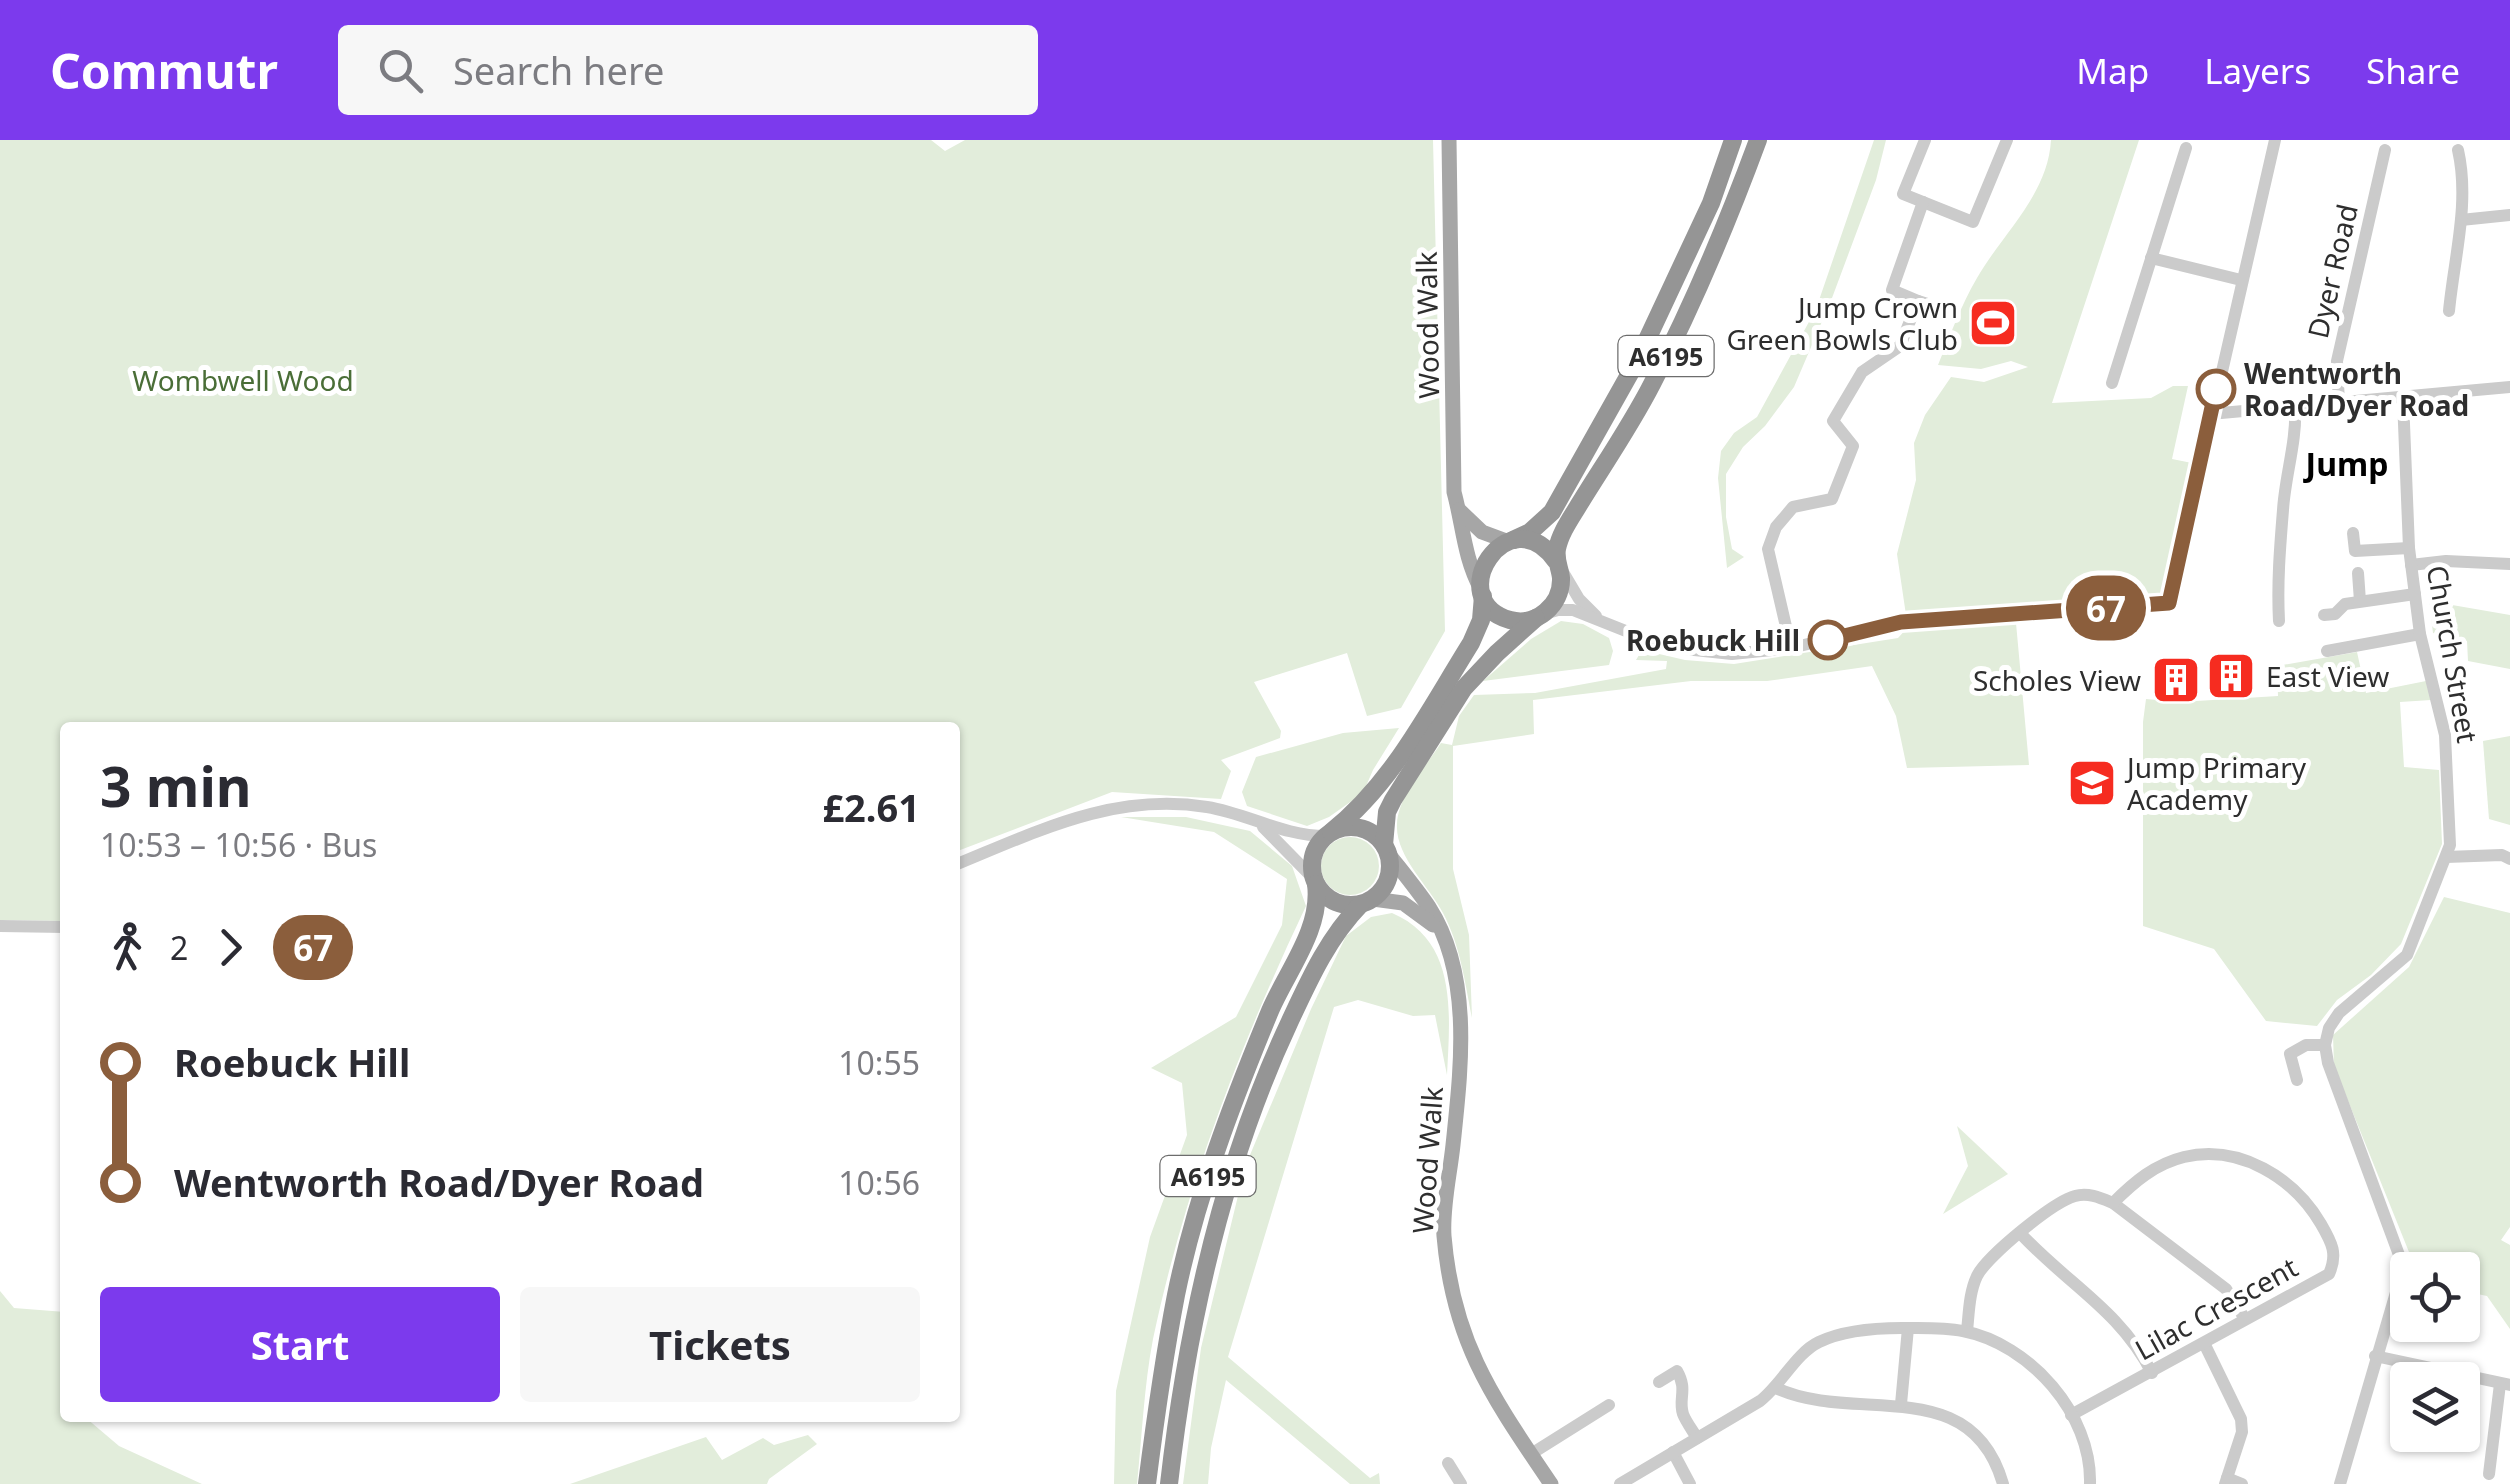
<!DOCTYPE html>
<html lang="en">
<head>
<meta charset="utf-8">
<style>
	:root { --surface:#fff; --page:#f7f7f7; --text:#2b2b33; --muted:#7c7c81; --accent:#7c3aed }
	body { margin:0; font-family:"Noto Sans",sans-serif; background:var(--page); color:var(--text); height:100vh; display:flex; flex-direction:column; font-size:38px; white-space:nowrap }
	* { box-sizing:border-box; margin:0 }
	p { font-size:32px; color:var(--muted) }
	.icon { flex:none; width:55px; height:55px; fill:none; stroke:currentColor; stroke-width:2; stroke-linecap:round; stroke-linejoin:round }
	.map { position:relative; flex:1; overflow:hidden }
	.sheet { position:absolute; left:60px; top:582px; width:900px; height:700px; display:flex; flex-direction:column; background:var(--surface); border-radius:10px; box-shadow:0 2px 8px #0004 }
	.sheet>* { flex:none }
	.badge { padding:0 20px; border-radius:32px; font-size:35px; line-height:65px }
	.buttons { position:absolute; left:2390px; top:1112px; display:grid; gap:20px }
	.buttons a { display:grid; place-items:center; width:90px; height:90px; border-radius:10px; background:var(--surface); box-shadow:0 2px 8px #0004; font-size:50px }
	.map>.badge { position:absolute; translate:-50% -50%; box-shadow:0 0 0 5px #fff }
	.legs { display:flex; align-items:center; gap:15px; height:110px; padding:0 40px; font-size:32px }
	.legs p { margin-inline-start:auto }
	.head { display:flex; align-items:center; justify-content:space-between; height:170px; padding:0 40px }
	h1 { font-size:55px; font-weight:700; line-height:75px }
	.action { display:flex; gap:20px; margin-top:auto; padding:20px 40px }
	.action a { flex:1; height:115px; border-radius:10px; background:var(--accent); color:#fff; font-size:40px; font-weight:700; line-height:115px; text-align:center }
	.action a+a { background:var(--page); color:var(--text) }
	ul { padding:0 40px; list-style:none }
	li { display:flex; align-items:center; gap:35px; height:120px; font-size:38px }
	li i { display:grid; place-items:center; width:15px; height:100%; margin:0 12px; background:currentColor }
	li i::after { content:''; width:25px; height:25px; margin:-12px; border:8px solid; border-radius:50%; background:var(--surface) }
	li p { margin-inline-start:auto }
	li:first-child i { background:linear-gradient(#0000 50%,currentColor 0) }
	li:last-child i { background:linear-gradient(currentColor 50%,#0000 0) }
	header { display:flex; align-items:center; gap:60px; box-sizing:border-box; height:140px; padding:0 50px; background:var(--accent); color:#fff }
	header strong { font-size:48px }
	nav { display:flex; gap:55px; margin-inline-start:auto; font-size:35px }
	.search { width:700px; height:90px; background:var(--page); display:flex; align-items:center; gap:25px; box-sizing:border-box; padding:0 35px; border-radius:10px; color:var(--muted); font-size:38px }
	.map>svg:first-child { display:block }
	.green { fill:#e2eddb }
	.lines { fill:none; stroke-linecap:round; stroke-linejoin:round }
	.minor { stroke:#cbcbcb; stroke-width:12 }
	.major { stroke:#a6a6a6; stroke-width:15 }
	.highway { stroke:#959595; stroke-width:18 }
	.line-1-casing { stroke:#fff; stroke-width:22 }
	.line-1 { stroke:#8b5e3c; stroke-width:15 }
	.stop-1-dot { fill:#fff; stroke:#8b5e3c; stroke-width:5 }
	.labels { text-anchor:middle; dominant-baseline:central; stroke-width:10; stroke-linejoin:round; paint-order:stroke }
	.shield { fill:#fff; stroke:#6d6d6d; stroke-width:2.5 }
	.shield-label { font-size:25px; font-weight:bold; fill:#2e2e2e }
	.street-label { font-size:28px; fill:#2e2e2e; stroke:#fff }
	.poi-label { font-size:28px; fill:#2e2e2e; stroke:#fff; text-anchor:end }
	.stop-label { font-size:28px; font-weight:bold; fill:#2e2e2e; stroke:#fff; text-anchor:start }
	.park-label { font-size:28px; fill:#4a6e37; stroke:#fff }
	.quarter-label { font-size:32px; font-weight:bold; fill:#000; stroke:#fff }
</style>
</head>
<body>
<header>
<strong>Commutr</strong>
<div class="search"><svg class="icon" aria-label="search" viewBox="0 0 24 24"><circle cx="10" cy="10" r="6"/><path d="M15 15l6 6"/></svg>Search here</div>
<nav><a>Map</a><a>Layers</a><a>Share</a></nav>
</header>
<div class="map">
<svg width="2510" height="1344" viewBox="0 0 2510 1344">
	<rect width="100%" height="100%" fill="#fff"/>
	<g class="green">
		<path d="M0,0H931L945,11L965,0H1433L1445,491L1401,568L1367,576L1347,513L1254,542L1281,591L1280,598L1221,620L1231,631L1221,659L1112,652L955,712V588H65V781L0,780Z"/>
		<path d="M1874,0H1886L1876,40L1832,158L1794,247L1765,286L1743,307L1726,334V377L1732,409L1744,417L1727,428L1718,338L1721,311L1734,293L1757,277L1816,169Z"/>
		<path d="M2051,0H2139L2052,263L2151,258L2173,246H2188L2172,319L2192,323L2161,454L1906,475L1897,414L1916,340L1914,303L1925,275L1951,237L1984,242L2028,227L2011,221L1981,229L1938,225C1950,196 1961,165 1977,138C2002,94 2048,55 2051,0Z"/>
		<path d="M2429,461L2510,475V529L2468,521L2467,501L2433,493Z"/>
		<path d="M1561,481L1583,484L1609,498L1613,511L1609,525L1483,541L1531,499Z"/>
		<path d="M2016,483L2029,625L1907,628L1896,576L1872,526L1767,541H1691L1533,560L1534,594L1453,606V729L1469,795L1472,878C1465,842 1460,805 1443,773C1429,746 1395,716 1397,684C1398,656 1426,626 1441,603L1452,605L1459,576L1474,555L1535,553L1666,529L1667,521L1636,520L1642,510L1685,520L1734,524L1898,498L1908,487Z"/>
		<path d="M2357,512L2366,553L2426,541L2431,560L2400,562L2404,627L2439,630L2442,704L2401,804L2371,835L2337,860L2317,886L2266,881L2214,809L2143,786V582L2146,559L2180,562L2278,556L2277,526Z"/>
		<path d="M1399,588L1373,630L1363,653L1329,677L1307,686L1247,666L1242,652L1256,617L1343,593Z"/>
		<path d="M2510,596V685L2489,679L2483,601Z"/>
		<path d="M1121,677H1186L1250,691L1292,726L1306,766C1240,905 1185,1048 1153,1199C1144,1246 1142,1296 1137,1344H1114L1116,1251L1150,1097L1187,995L1182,943L1151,928L1236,877L1282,785L1287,739L1214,692Z"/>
		<circle cx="1350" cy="726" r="29"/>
		<path d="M2444,757L2510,773V1087L2501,1100L2510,1105V1189L2487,1156L2463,1151L2462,1130H2411L2413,1122L2334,926L2333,895L2409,827Z"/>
		<path d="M1392,773C1458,801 1450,874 1447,935L1435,875L1413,876L1358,860L1334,867L1228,1217L1370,1338L1379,1333L1380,1344H1350L1226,1240L1211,1308L1208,1344H1183L1201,1208L1245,1027L1311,869L1346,796L1371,777Z"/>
		<path d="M1957,986L2008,1034L1943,1074L1968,1026Z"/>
		<path d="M0,1151L14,1168L65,1172V1278H86L119,1306L202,1344H0Z"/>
		<path d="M808,1295L817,1304L769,1339L767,1344H570L706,1297L722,1320L763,1298L774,1305Z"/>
	</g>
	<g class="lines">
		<g class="minor">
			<path d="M1925,0L1903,54L1973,82L2007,0"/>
			<path d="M2461,80L2510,75"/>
			<path d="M2151,118L2241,140"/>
			<path d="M1918,161L1946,170"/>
			<path d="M2449,171C2454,118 2470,63 2458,10"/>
			<path d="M2112,243L2186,8"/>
			<path d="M2339,264L2337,221L2385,10"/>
			<path d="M2210,274L2510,247"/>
			<path d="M2353,393L2355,411L2409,408"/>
			<path d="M2411,425L2446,421L2510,424"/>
			<path d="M1563,432L1579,459L1596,476"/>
			<path d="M2358,433L2360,461"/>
			<path d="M1544,474L1558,470H1573L1666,507L1732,514L1791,508L1901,482L2169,463L2275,0"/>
			<path d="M2324,475L2335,474L2345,464L2415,454"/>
			<path d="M2279,481C2277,443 2280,407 2283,370C2285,336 2297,301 2295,267"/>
			<path d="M1791,508L1768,409L1776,387L1793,367L1832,359L1853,306L1833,281L1862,232L1900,206L1918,161L1892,150L1923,62"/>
			<path d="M2327,511L2420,494"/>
			<path d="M1263,687L1314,739"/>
			<path d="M2446,717L2502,715L2510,719"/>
			<path d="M955,725C1038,691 1115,652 1207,667C1249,674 1283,696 1326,696"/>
			<path d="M0,786L65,787"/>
			<path d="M2297,940L2290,914L2306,905H2325"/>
			<path d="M2020,1093C2066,1143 2120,1170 2152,1233"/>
			<path d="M1967,1191C1969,1173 1969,1153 1977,1136C1987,1116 2053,1062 2075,1056C2088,1052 2101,1058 2113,1063L2226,1149L2245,1179"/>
			<path d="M2204,1203L2241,1279L2242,1292L2225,1344"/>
			<path d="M2375,1216L2510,1245"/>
			<path d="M1659,1242L1677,1231C1688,1250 1678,1258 1683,1274C1686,1282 1693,1291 1697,1298"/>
			<path d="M1776,1248C1855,1285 1971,1231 2003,1344"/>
			<path d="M1901,1264L1908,1188"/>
			<path d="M2071,1275L2329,1134C2338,1114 2332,1103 2321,1084C2294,1038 2240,1004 2184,1017C2155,1024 2134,1042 2113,1063"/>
			<path d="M1673,1312L1690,1344"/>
			<path d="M1531,1314L1609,1265"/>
			<path d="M1448,1323L1461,1344"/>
			<path d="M2489,1334L2500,1244"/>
			<path d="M2227,1338L2242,1344"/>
			<path d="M1620,1344L1760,1261C1781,1245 1796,1213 1819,1202C1844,1190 1875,1188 1902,1188C1922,1188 1943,1187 1963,1191C2030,1204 2092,1274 2090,1344"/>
			<path d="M2340,1344L2402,1132V1123L2328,923L2325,905L2329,888L2339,873L2407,815L2450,705L2445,595L2420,494L2409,408L2403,259"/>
		</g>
		<g class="major">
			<path d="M1449,0L1454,352C1463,385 1464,418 1481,449"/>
			<path d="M1459,370L1482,392L1509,402"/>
			<path d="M1387,712C1401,730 1416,748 1429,767C1473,836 1461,928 1453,1005C1450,1034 1442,1067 1444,1096C1453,1203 1493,1258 1551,1344"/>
			<path d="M1373,759L1403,763L1433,785"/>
		</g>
		<g class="highway">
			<path d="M1513,400L1530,392L1552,372L1638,219L1711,63L1733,0"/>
			<path d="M1556,421C1509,354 1440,460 1510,480C1536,487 1562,465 1561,438C1560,428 1555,420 1557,409C1560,394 1569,381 1577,368C1602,327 1630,287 1652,244C1693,165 1727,84 1758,0"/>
			<circle cx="1351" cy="726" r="39"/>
			<path d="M1331,692C1393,643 1429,570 1471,503L1481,480L1483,456"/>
			<path d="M1384,705L1387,672L1393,660L1464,548L1497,513L1536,478"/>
			<path d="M1147,1344C1155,1281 1164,1217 1176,1155C1196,1057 1232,963 1270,871C1287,831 1322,789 1316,744"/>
			<path d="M1169,1344C1187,1186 1222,1026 1290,881C1310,838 1328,798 1361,764"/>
		</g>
	</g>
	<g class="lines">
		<g class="line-1-casing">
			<path id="line-1" d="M1828,500L1901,482L2169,463L2216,249"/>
		</g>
		<use href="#line-1" class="line-1"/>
	</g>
	<defs>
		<g id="stadium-square" transform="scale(2.5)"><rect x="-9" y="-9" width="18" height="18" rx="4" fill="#f62c20" stroke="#fff"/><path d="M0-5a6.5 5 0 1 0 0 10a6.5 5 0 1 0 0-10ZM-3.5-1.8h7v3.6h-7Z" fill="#fff"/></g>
		<g id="building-square" transform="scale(2.5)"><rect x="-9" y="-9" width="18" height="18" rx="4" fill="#f62c20" stroke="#fff"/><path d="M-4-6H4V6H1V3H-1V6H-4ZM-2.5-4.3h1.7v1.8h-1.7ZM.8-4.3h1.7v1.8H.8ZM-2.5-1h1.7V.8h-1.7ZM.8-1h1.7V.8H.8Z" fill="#fff"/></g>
		<g id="school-square" transform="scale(2.5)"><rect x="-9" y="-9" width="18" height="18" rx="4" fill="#f62c20" stroke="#fff"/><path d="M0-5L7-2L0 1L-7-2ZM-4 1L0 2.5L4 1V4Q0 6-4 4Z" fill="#fff"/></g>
	</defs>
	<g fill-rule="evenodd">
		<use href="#stadium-square" x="1993" y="183"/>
		<use href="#building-square" x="2231" y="536"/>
		<use href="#building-square" x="2176" y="540"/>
		<use href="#school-square" x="2092" y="643"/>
	</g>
	<g class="stop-1-dot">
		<circle cx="2216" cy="249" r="18"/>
		<circle cx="1828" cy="500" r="18"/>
	</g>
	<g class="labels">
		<g class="shield">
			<rect x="1618.5" y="196" width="95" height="40" rx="8"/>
			<rect x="1160.5" y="1016" width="95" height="40" rx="8"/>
		</g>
		<g class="shield-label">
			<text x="1666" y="216">A6195</text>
			<text x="1208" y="1036">A6195</text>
		</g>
		<g class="street-label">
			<text transform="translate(2332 131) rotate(-77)">Dyer Road</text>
			<text transform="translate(1427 185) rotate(-91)">Wood Walk</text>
			<text transform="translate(2453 514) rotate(80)">Church Street</text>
			<text transform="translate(1427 1020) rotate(-86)">Wood Walk</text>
			<text transform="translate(2216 1168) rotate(-29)">Lilac Crescent</text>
		</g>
		<g class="poi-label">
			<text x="1958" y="167">Jump Crown<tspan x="1958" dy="32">Green Bowls Club</tspan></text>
			<text x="2266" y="536" text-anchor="start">East View</text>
			<text x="2141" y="540">Scholes View</text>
			<text x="2127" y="627" text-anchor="start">Jump Primary<tspan x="2127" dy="32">Academy</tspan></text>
		</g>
		<g class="stop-label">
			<text x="2244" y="233">Wentworth<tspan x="2244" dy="32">Road/Dyer Road</tspan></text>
			<text x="1800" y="500" text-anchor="end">Roebuck Hill</text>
		</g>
		<g class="park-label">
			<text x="243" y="240">Wombwell Wood</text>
		</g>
		<g class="quarter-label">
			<text x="2347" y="323">Jump</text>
		</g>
	</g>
</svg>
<div class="buttons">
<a><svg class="icon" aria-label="locate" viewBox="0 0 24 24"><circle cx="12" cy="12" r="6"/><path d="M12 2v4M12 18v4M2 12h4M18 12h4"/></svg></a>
<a><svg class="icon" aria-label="layers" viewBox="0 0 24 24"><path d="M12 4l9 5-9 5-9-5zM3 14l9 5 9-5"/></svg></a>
</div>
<b class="badge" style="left:2106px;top:468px;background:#8b5e3c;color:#fff">67</b>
<section class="sheet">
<div class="head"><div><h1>3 min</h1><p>10:53 – 10:56 · Bus</p></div><b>£2.61</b></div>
<div class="legs"><svg class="icon" aria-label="walk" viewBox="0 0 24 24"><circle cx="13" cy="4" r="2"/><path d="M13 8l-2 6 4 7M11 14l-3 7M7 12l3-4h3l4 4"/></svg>2<svg class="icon" aria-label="forward" viewBox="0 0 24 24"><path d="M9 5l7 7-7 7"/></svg><b class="badge" style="background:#8b5e3c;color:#fff">67</b></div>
<ul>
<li><i style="color:#8b5e3c"></i><b>Roebuck Hill</b><p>10:55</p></li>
<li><i style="color:#8b5e3c"></i><b>Wentworth Road/Dyer Road</b><p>10:56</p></li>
</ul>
<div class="action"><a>Start</a><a>Tickets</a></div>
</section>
</div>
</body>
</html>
